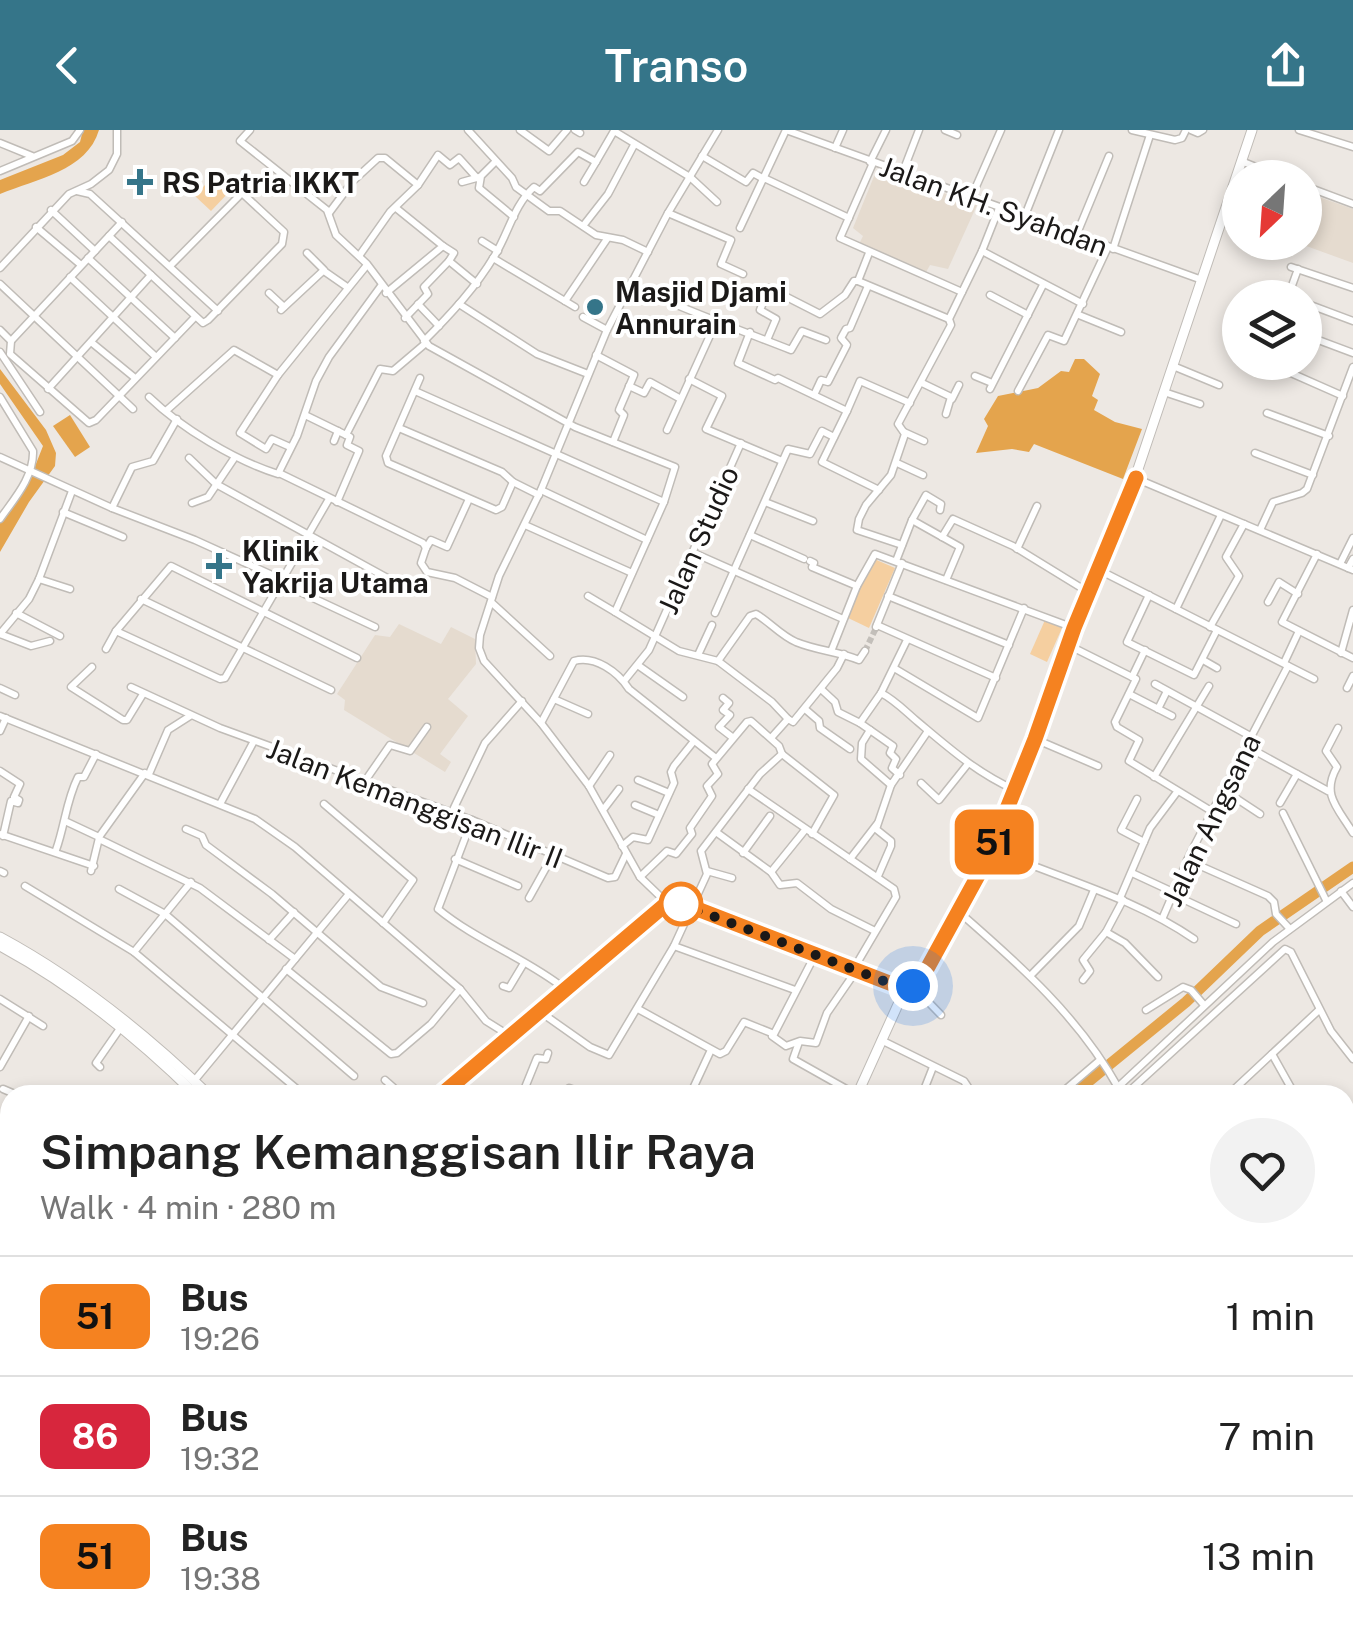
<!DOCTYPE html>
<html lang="en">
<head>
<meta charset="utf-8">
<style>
	:root { --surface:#fff; --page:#f2f2f2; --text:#222; --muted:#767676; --line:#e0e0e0; --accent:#357589 }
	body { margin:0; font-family:"Public Sans",sans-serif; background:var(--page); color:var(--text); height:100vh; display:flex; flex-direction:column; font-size:38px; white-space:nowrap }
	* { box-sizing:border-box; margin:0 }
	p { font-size:32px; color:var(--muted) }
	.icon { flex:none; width:55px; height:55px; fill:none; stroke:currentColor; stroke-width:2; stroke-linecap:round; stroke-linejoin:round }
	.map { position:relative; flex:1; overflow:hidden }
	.sheet { position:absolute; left:0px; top:955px; width:1355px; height:550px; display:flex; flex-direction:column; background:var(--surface); border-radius:30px 30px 0 0; box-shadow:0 5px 15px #0003 }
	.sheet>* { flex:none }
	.badge { padding:0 20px; border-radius:15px; font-size:35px; line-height:65px }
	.needle { width:65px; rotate:205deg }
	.tools { position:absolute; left:1222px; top:30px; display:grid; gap:20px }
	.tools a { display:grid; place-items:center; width:100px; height:100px; border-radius:50%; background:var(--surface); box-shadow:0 5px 15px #0003; font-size:50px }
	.you { position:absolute; width:50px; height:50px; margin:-25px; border:8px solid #fff; border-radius:50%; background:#1a73e8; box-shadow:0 0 0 15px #1a73e833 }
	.map>.badge { position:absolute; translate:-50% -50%; box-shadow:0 0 0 5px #fff }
	.round { display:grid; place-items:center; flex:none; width:105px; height:105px; border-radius:52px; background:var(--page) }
	.overview { display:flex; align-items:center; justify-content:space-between; height:170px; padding:0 40px }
	h1 { font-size:48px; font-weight:600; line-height:75px }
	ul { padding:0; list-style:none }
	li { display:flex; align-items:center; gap:30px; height:120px; padding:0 40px; border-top:2px solid var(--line) }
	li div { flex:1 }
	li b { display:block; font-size:38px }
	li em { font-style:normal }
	li .badge { min-width:110px; font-weight:700; text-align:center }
	header { display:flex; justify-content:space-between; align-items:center; height:130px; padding:0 40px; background:var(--accent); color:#fff; font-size:45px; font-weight:600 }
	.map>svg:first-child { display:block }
	.built { fill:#e5dbcf }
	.green { fill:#f5cfa0 }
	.forest { fill:#e4a44d }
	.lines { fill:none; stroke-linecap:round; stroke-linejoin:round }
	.river { stroke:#e4a44d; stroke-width:11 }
	.minor-tunnel { stroke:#c3bfba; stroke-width:6; stroke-dasharray:6 3; stroke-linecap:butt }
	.minor-casing { stroke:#c0bcb7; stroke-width:9 }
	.major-casing { stroke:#c0bcb7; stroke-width:11 }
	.highway-casing { stroke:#c0bcb7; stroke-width:12 }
	.minor { stroke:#fff; stroke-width:6 }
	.major { stroke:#fff; stroke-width:9 }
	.highway { stroke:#fff; stroke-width:10 }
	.line-casing { stroke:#fff; stroke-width:22 }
	.line { stroke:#f58220; stroke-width:15 }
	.walk { stroke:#1b1918; stroke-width:10; stroke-dasharray:0 18 }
	.poi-dot { fill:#357589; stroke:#fff; stroke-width:4 }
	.stop-dot { fill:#fff; stroke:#f58220; stroke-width:5 }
	.labels { text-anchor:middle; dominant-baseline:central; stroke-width:8; stroke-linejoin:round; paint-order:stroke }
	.poi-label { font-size:28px; font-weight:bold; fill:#1b1918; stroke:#fff; text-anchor:start }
	.street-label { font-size:28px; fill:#1b1918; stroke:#fff }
</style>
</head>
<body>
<header><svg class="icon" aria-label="back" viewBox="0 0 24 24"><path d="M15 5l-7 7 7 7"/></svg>Transo<svg class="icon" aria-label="share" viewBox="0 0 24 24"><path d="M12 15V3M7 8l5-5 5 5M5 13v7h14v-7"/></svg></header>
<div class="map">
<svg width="1353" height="1505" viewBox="0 0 1353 1505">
	<rect width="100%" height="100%" fill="#ede8e3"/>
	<g class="built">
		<path d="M877,39L977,75L948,139L930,135L925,144L858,116L863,106L853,98Z"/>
		<path d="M1305,62L1353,79V133L1298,113L1305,112Z"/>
		<path d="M399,494L441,514L451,497L475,509L476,534L448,569L468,586L440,624L451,632L445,642L344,580L345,570L337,564L375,505L390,507Z"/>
		<path d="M227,1495H299L324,1505H250Z"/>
	</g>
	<g class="green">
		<path d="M214,45L231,60L211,81L195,66Z"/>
		<path d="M872,428L895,438L869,498L846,487Z"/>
		<path d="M1045,490L1062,498L1047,532L1030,524Z"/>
	</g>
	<g class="forest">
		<path d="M83,0H99C87,41 36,49 0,64V50L63,25L80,12Z"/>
		<path d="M1075,229H1084L1100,244L1092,266L1098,270L1094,280L1115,292L1142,299L1123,349L1034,314L1029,322L1012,319L976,323L988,296L984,289L998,266L1038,258L1061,241L1069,242Z"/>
		<path d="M0,239L46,300L56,323L55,336L29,372L0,422V391L30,349L43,316L0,254Z"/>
		<path d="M70,285L90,317L75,327L53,296Z"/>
	</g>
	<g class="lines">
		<path class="river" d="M1072,965L1186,872L1260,801L1353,737"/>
		<path class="minor-tunnel" d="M865,521L876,498"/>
		<g class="minor-casing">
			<g id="minor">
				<path d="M250,0L240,11L327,80L336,105L367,134L429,216L575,297L675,337L664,372L615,482L679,521L718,531L772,572L788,589"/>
				<path d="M468,0L512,48L516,57L549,81H560L596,105L623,110L648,122"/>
				<path d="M520,0L549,21L567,0"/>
				<path d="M575,0L580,3"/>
				<path d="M945,0L957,5"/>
				<path d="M1132,0L1175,10L1182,8L1186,0"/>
				<path d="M1191,0L1198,3L1203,0"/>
				<path d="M1299,0L1353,17"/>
				<path d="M0,13L32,26"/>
				<path d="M835,18L843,0"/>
				<path d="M702,26L746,52L753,43L764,49"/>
				<path d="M1241,31L1283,48"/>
				<path d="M495,32L481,46L479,58L514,87"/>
				<path d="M870,32L886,0"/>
				<path d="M873,33L840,108L962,162"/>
				<path d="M0,41L72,11L80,0"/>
				<path d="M902,44L919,0"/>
				<path d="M764,48L849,88"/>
				<path d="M462,52L480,47"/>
				<path d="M584,52L596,32"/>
				<path d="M418,55L438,25L450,35L459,28L477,48"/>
				<path d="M1305,56L1353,74"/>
				<path d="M77,61L90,64L218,181"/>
				<path d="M971,68L1001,0"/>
				<path d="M51,80L95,121"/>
				<path d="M329,83L353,51L378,28H385L418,55L390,82L359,126"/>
				<path d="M668,83L731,110L721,134L743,144"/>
				<path d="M1024,88L1059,0"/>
				<path d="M583,96L608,64L634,15"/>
				<path d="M36,97L81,135"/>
				<path d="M740,98L786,0L1202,150"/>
				<path d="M109,106L203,193L208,190L282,114L284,102L242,63L170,136"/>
				<path d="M1076,106L1109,26"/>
				<path d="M482,111L498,121"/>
				<path d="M443,116L454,123L449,131L477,154"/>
				<path d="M1113,119L1150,5"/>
				<path d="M982,121L1083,174"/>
				<path d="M869,123L858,151L949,189"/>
				<path d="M88,128L175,208"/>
				<path d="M493,128L575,177"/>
				<path d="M1291,137L1353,158"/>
				<path d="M0,138L69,64L91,54L109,40L117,24V0"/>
				<path d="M324,141L347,157"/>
				<path d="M70,147L156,227"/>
				<path d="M0,154L133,279"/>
				<path d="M630,155C683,179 737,199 791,220L802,201L826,210"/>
				<path d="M269,163L284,177"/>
				<path d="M386,163L443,116L396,78"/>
				<path d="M990,165L1028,185"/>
				<path d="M1292,168L1290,161L1298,139"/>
				<path d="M565,171L607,109"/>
				<path d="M1305,173L1353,191"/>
				<path d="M418,174L439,196"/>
				<path d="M459,174L537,224L588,244"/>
				<path d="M281,180L324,140L307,123"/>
				<path d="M1079,185L1121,202"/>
				<path d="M583,187L607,200"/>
				<path d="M405,188L428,164L424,157L449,131"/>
				<path d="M0,200L11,211L10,224L89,293L96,290L195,187"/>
				<path d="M750,202L738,233L775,250L778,248L847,281L822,332L879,360"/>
				<path d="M1305,205L1353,223"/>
				<path d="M767,210L776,189L760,180L769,158L820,184L845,165L854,151H858"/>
				<path d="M11,211L122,92"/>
				<path d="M424,211C451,184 476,157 495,125C509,102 514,75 534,57L540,61L578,22L596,32L614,1L690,47L717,72"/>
				<path d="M91,212L135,248"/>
				<path d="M0,222L40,282"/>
				<path d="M596,225L634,245L619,280L624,285L613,312"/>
				<path d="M1266,232L1343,266"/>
				<path d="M1173,236L1219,255"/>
				<path d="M278,245L240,303L266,319L272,309L290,317"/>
				<path d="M975,246L992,253"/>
				<path d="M420,248L386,326L388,333L496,380L502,377L513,352"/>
				<path d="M689,249L722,266L706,299L782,331"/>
				<path d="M922,253L951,267L946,284"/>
				<path d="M629,256L644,263L650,252L679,268"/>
				<path d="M48,259L151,145"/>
				<path d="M990,259L1043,155"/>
				<path d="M415,261L664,372"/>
				<path d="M1018,261L1048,205L1064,211L1108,117"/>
				<path d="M1164,262L1200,274"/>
				<path d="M814,265L821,250L828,252L847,215L841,208L846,199L850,198L868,156"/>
				<path d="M0,267L33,321C34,347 14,369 0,389"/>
				<path d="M149,267C181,298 236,331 278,344L297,306L316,251L329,227L381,156"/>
				<path d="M952,269L959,255"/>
				<path d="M167,280L234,220L278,245L367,135"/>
				<path d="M847,281L860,251L910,273"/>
				<path d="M1267,283L1329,306"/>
				<path d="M305,285L346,305L380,239L393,241L426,213"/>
				<path d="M399,298L502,342L513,352L539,365"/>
				<path d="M667,300L717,190"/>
				<path d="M904,302L924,311"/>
				<path d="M334,311L338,301"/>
				<path d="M1255,323L1313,345"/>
				<path d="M0,327L112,378L195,410L283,450"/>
				<path d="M189,328L215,353"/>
				<path d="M897,333L923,345"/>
				<path d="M279,343L423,413L426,418"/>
				<path d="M1135,348L1353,440"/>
				<path d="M216,354L400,455"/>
				<path d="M541,360L647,410"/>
				<path d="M337,372L359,321L347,315L350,307L346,305"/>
				<path d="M765,372L813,391"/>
				<path d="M192,373L208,367L235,327"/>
				<path d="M112,378L132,337L153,331L177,289"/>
				<path d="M63,382L123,407"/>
				<path d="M912,390L960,417L946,450"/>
				<path d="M525,395L632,443"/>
				<path d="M1260,400L1273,372L1302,363L1307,359L1353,237"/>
				<path d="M750,405L804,429"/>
				<path d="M942,407L953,389L1013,416L1088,462"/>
				<path d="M902,415L857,400L859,389L866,375L891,345L905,304L898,294L951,195L949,189L982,121L999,78"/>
				<path d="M426,418L421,433L427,442L455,448L492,467"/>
				<path d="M426,418L431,410L447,417L469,369"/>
				<path d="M1017,419L1037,376"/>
				<path d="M694,423L843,489"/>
				<path d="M1317,424L1282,492L1353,528"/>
				<path d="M810,431L814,433L812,437L857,456"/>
				<path d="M896,431L912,390L926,365L941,374L940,380"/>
				<path d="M1340,434L1353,408"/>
				<path d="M1348,438L1353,429"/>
				<path d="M1097,439L1314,549"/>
				<path d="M39,449L70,459"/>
				<path d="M281,453L375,497"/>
				<path d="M1149,465L1127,512L1194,545L1217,500"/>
				<path d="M588,466L615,482"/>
				<path d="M888,466L1009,515"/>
				<path d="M141,469L331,560"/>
				<path d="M491,472L550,526"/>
				<path d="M1268,472L1279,452L1298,464"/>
				<path d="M1176,479L1221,385"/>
				<path d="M16,483L60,506"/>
				<path d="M715,483L788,319L810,324L822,301L834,307"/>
				<path d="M877,495L996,548"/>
				<path d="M876,497L902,433"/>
				<path d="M1210,497L1239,446L1226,427L1244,394"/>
				<path d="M116,501L171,436L357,528"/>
				<path d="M0,504L29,469L39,449L72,361"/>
				<path d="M0,504L31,516L50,511"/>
				<path d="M1068,515L1136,549L1115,592L1117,597L1139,610L1129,631L1213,682"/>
				<path d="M106,519L116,501L220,549L225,548L329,369"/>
				<path d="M832,519L857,456L875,424L1074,498"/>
				<path d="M1341,523L1353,480"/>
				<path d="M698,525L712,495"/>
				<path d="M1203,530L1217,538"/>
				<path d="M718,531L750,486L756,484C770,492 780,505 796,512C818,521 837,521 859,530L865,521"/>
				<path d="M1284,533L1299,501"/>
				<path d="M639,536L683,567"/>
				<path d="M92,537L71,557L123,590H127L143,564"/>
				<path d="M894,538L978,588L1024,478"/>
				<path d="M1132,547L1145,520"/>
				<path d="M624,551L649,520L741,313"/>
				<path d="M1155,554L1252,607"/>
				<path d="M131,557L220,598L472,690L608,748L615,747L626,724"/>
				<path d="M0,558L15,565"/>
				<path d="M1347,558L1353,546"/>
				<path d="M821,559L835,572L838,582L860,593"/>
				<path d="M881,563L907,510"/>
				<path d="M1129,564L1172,586"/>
				<path d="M723,568L729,573L723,580L730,585L719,597L732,607"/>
				<path d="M554,569L588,584"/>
				<path d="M805,579L819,591L820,598L850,619"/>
				<path d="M1158,579L1167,561"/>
				<path d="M0,586L255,689L295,717L460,859L486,891L510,906"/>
				<path d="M541,593L574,531C595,525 618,542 629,559L716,628"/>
				<path d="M1338,598L1326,621L1337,637C1321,665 1338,678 1353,703"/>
				<path d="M870,600L893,616L890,623L896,629L892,638L900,645"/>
				<path d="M0,601L6,588"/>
				<path d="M928,601L891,655L861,629L862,613L870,600L860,593L881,563C895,570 906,582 918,592C949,618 977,643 1015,660"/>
				<path d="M771,608L788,589L793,592L837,538L844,524"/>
				<path d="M1035,609L1098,636"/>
				<path d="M1246,616L1328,661"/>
				<path d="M782,624L834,665L812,704"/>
				<path d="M0,641L20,654L14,667L19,670L18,673L11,671L3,706"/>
				<path d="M149,644L168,600L190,586"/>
				<path d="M1154,647L1209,556"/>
				<path d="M638,650L669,663"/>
				<path d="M365,651L390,615L410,621L427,597"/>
				<path d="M921,653L939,670L967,635"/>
				<path d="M589,656L610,625"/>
				<path d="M748,659L894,759L896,767L853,840"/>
				<path d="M1225,661L1260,684"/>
				<path d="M1137,669L1121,700L1144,712"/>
				<path d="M1280,673L1297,644"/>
				<path d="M220,674L254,611"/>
				<path d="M324,674L413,750L383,793"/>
				<path d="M635,675L659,685"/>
				<path d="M603,680L619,659"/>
				<path d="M452,682L485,613L522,571"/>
				<path d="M1283,683L1326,770"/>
				<path d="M472,690L438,779C477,811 526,828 565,859"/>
				<path d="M67,692L99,707"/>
				<path d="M186,699L202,706L206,715L272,764L381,857L423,873"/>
				<path d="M716,702L771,742L780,755L797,753L831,779L875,801"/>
				<path d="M0,704L94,736"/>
				<path d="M99,707L145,643"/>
				<path d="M99,709L200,758L295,829"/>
				<path d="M622,716L633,707L648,710L674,653L671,642L674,636L694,611"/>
				<path d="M991,719C1059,748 1133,767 1194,809"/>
				<path d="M56,720C65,695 66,671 78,647H84L96,624"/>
				<path d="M743,723L770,686"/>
				<path d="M455,729L518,756"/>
				<path d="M850,729L877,694"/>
				<path d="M1187,730L1268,766L1274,772L1276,784L1289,798"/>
				<path d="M0,741L4,743"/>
				<path d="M91,741L99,708"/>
				<path d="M707,741L732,748"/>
				<path d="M771,742L805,700"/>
				<path d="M1132,743L1173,762"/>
				<path d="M878,746L891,716V711L876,699L891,655"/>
				<path d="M640,747L667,721L676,724L692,704L690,698L712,666L707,656L718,644L712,634L747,592L751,591L779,616L782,624"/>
				<path d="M25,756L134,822L304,965"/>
				<path d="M119,759L165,784L354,946"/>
				<path d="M1341,761L1353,777"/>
				<path d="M1172,764L1236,794"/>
				<path d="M529,768L553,725"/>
				<path d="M1120,768L1150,698L1177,662"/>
				<path d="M667,773L640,747L589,656L541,593L484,531L479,518L480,505L499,446L541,360L607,200L668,83L718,0"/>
				<path d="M959,782C1020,835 1079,887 1119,959"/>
				<path d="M1163,787L1190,724L1288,536"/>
				<path d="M1106,802L1125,813L1158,847"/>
				<path d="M269,810L294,782"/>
				<path d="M674,816L795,860"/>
				<path d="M134,822L191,752"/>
				<path d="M286,839L391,924L397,923L431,894L460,859"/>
				<path d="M1031,845L1079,796L1094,760"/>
				<path d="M1083,850L1090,841L1083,830L1106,802L1123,770"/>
				<path d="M503,856L509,858L524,833"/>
				<path d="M913,856L941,885"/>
				<path d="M0,869L43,896"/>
				<path d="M638,879L720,924L726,921L744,892L774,904L815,825"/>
				<path d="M1146,880L1183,857L1191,860L1204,875"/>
				<path d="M539,881L590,917L609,925L674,816L707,744L701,721L760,644L782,624"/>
				<path d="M772,906L786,916L800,911L816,913L827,883L856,841"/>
				<path d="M881,910L964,951L968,957L963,965"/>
				<path d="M799,912L793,929L857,965"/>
				<path d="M1272,924L1295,965"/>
				<path d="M0,937L29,886"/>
				<path d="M100,937L96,933L121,897"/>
				<path d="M385,950L402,965"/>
				<path d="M194,951L349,764"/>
				<path d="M1118,957L1273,812L1353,753"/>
				<path d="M3,959L17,965"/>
				<path d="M112,965L116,960"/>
				<path d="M522,965L537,928L546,929L548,923"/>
				<path d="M563,965L569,958L588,965"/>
				<path d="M690,965L710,922"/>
				<path d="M922,965L933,937"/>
				<path d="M1059,965L1100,930"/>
				<path d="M1125,965L1285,819L1291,822L1331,901L1353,929"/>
				<path d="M1228,965L1319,880"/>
				<path d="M1345,1044L1353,1048"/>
				<path d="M1345,1133L1353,1138"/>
				<path d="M0,1142L10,1145"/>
				<path d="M0,1169L10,1149"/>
				<path d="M1345,1258L1353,1259"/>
				<path d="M1,1265L10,1247"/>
				<path d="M0,1286L10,1289"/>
				<path d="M1345,1308H1353"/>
				<path d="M0,1315L10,1318"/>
				<path d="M1345,1367L1353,1368"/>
				<path d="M0,1422L10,1425"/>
				<path d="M1345,1440L1353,1441"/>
				<path d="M0,1473L10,1478"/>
				<path d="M161,1495L182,1505"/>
				<path d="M837,1495L848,1503"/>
				<path d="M1012,1495L1053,1505"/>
				<path d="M1134,1495L1155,1505"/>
				<path d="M1269,1495L1283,1502"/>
				<path d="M1310,1495L1321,1505"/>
				<path d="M1340,1497L1353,1501"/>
				<path d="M71,1499L84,1505"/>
				<path d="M19,1505L24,1495"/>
				<path d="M645,1505L649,1495"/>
				<path d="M700,1505L704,1495"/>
				<path d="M789,1505L786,1503L790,1495"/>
				<path d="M956,1505L978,1495"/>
				<path d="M1063,1505L1069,1495"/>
				<path d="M1174,1505L1178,1495"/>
			</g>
		</g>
		<g class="major-casing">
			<g id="major">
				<path d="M0,807C78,849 146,904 209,965"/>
				<path d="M0,816C74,856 136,906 196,965"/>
				<path d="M905,859L917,852L939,818L986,731L1005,687L1074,498L1135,348L1252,0"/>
				<path d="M441,965L667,773L692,777L905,859"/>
				<path d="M857,965L905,859"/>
				<path d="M0,1322L10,1326"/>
				<path d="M0,1352L10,1356"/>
				<path d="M327,1495L350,1505"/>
				<path d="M405,1495L432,1505"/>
				<path d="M476,1505L480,1495"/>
				<path d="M493,1505L497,1495"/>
				<path d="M509,1505L512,1495"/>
			</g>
		</g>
		<g class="highway-casing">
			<g id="highway">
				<path d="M0,1331L10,1334"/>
				<path d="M0,1342L10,1346"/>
				<path d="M351,1495L375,1505"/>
				<path d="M380,1495L408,1505"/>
			</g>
		</g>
		<use href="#minor" class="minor"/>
		<use href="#major" class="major"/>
		<use href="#highway" class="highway"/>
	</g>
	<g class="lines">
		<g class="line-casing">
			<path id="line" d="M441,965L666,774L692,777L905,859L913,856L928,837L986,731L1035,609L1074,498L1136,348"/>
		</g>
		<use href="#line" class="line"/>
		<path class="walk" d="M681,774L905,859L913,856"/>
	</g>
	<g class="poi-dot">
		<path d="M135 37h10v10h10v10h-10v10h-10v-10h-10v-10h10z"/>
		<circle cx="595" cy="177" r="10"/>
		<path d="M214 421h10v10h10v10h-10v10h-10v-10h-10v-10h10z"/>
	</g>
	<circle class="stop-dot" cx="681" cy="774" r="20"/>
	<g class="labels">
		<g class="poi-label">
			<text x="162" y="52">RS Patria IKKT</text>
			<text x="615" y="161">Masjid Djami<tspan x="615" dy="32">Annurain</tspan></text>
			<text x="242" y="420">Klinik<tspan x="242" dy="32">Yakrija Utama</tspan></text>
		</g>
		<g class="street-label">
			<text transform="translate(994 76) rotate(20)">Jalan KH. Syahdan</text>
			<text transform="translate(698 410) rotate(-66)">Jalan Studio</text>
			<text transform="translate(415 673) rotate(21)">Jalan Kemanggisan Ilir II</text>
			<text transform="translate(1211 690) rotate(-64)">Jalan Angsana</text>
		</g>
	</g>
</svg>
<div class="tools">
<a><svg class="needle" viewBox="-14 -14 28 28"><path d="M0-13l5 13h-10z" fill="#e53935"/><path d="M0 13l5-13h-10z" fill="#767676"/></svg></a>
<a><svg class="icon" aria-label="layers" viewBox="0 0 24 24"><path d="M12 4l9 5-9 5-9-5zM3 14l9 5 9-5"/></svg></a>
</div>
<div class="you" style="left:913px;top:856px"></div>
<b class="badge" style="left:994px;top:712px;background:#f58220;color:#111">51</b>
<section class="sheet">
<div class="overview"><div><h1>Simpang Kemanggisan Ilir Raya</h1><p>Walk · 4 min · 280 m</p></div><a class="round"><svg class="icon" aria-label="heart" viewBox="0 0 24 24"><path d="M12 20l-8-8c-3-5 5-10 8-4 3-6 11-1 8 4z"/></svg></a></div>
<ul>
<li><span class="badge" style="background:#f58220;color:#111">51</span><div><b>Bus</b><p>19:26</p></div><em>1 min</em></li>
<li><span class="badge" style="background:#d7263d;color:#fff">86</span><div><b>Bus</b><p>19:32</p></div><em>7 min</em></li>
<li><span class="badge" style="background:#f58220;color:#111">51</span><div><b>Bus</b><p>19:38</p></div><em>13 min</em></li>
</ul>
</section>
</div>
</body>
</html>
